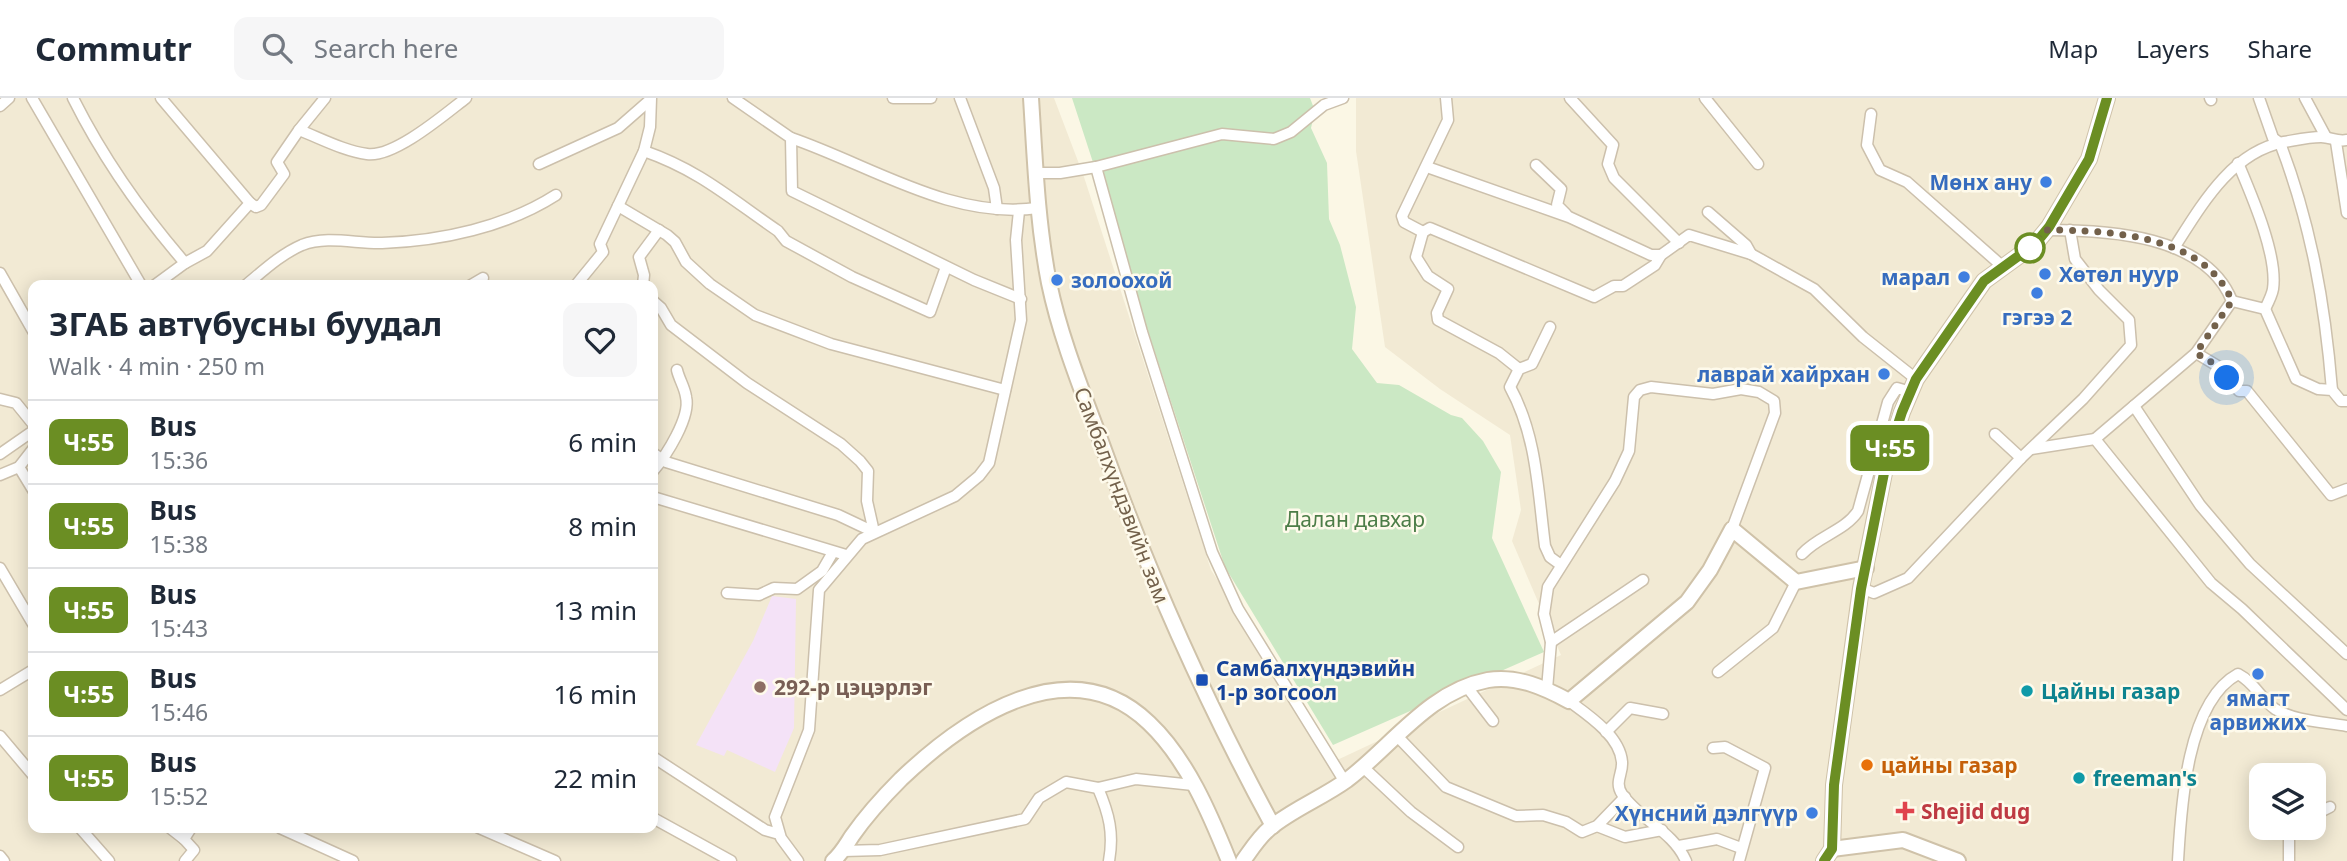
<!DOCTYPE html>
<html lang="en">
<head>
<meta charset="utf-8">
<style>
	:root { --surface:#fff; --page:#f6f6f7; --text:#1f2937; --muted:#747a83; --line:#e0e1e3 }
	body { margin:0; font-family:"Noto Sans",sans-serif; background:var(--page); color:var(--text); height:100vh; display:flex; flex-direction:column; font-size:26px; white-space:nowrap }
	* { box-sizing:border-box; margin:0 }
	p { font-size:23px; color:var(--muted) }
	.icon { flex:none; width:38px; height:38px; fill:none; stroke:currentColor; stroke-width:2; stroke-linecap:round; stroke-linejoin:round }
	.map { position:relative; flex:1; overflow:hidden }
	.drawer { position:absolute; left:28px; top:182px; width:630px; height:553px; display:flex; flex-direction:column; background:var(--surface); border-radius:14px; box-shadow:0 4px 18px #0003 }
	.drawer>* { flex:none }
	.badge { padding:0 14px; border-radius:10px; font-size:24px; line-height:46px }
	.controls { position:absolute; left:2249px; top:665px; display:grid; gap:14px }
	.controls a { display:grid; place-items:center; width:77px; height:77px; border-radius:14px; background:var(--surface); box-shadow:0 4px 18px #0003; font-size:35px }
	.you { position:absolute; width:35px; height:35px; margin:-18px; border:5px solid #fff; border-radius:50%; background:#1a73e8; box-shadow:0 0 0 10px #1a73e833 }
	.map>.badge { position:absolute; translate:-50% -50%; box-shadow:0 0 0 4px #fff }
	.round { display:grid; place-items:center; flex:none; width:74px; height:74px; border-radius:14px; background:var(--page) }
	.overview { display:flex; align-items:center; justify-content:space-between; height:119px; padding:0 21px }
	h1 { font-size:33px; font-weight:700; line-height:52px }
	ul { padding:0; list-style:none }
	li { display:flex; align-items:center; gap:21px; height:84px; padding:0 21px; border-top:2px solid var(--line) }
	li div { flex:1 }
	li b { display:block; font-size:26px }
	li em { font-style:normal }
	li .badge { min-width:77px; font-weight:700; text-align:center }
	header { display:flex; align-items:center; gap:42px; box-sizing:border-box; height:98px; padding:0 35px; background:var(--surface); border-bottom:2px solid var(--line) }
	header strong { font-size:33px }
	nav { display:flex; gap:38px; margin-inline-start:auto; font-size:24px }
	.search { width:490px; height:63px; background:var(--page); display:flex; align-items:center; gap:18px; box-sizing:border-box; padding:0 24px; border-radius:14px; color:var(--muted); font-size:26px }
	.map>svg:first-child { display:block }
	.residential { fill:#f2ead4; fill-rule:evenodd }
	.education { fill:#f4e2f7 }
	.green { fill:#cbe8c4 }
	.lines { fill:none; stroke-linecap:round; stroke-linejoin:round }
	.street-casing { stroke:#ccc0ac; stroke-width:13 }
	.secondary-casing { stroke:#cfc2a9; stroke-width:18 }
	.street { stroke:#fff; stroke-width:10 }
	.secondary { stroke:#fff; stroke-width:14 }
	.line-casing { stroke:#fff; stroke-width:16 }
	.line { stroke:#6b8e23; stroke-width:10 }
	.walk { stroke:#73614b; stroke-width:7; stroke-dasharray:0 12.6 }
	.shop-dot { fill:#3f7fe0; stroke:#fefaeb; stroke-width:2.5 }
	.stop-dot { fill:#fff; stroke:#6b8e23; stroke-width:3.5 }
	.transit-dot { fill:#1a4fb4; stroke:#fefaeb; stroke-width:2.5 }
	.education-dot { fill:#8d6e63; stroke:#fefaeb; stroke-width:2.5 }
	.culture-dot { fill:#0f9aa8; stroke:#fefaeb; stroke-width:2.5 }
	.food-dot { fill:#e8710a; stroke:#fefaeb; stroke-width:2.5 }
	.health-dot { fill:#e0444e; stroke:#fefaeb; stroke-width:2.5 }
	.labels { text-anchor:middle; dominant-baseline:central; stroke-width:5; stroke-linejoin:round; paint-order:stroke }
	.shop-label { font-size:21px; font-weight:bold; fill:#366cbe; stroke:#fefaeb; text-anchor:end }
	.street-label { font-size:21px; fill:#73614b; stroke:#fefaeb }
	.park-label { font-size:21px; fill:#4c7d47; stroke:#fefaeb }
	.transit-label { font-size:21px; font-weight:bold; fill:#164399; stroke:#fefaeb; text-anchor:start }
	.education-label { font-size:21px; font-weight:bold; fill:#785e54; stroke:#fefaeb; text-anchor:start }
	.culture-label { font-size:21px; font-weight:bold; fill:#0d838f; stroke:#fefaeb; text-anchor:start }
	.food-label { font-size:21px; font-weight:bold; fill:#c56008; stroke:#fefaeb; text-anchor:start }
	.health-label { font-size:21px; font-weight:bold; fill:#be3a42; stroke:#fefaeb; text-anchor:start }
</style>
</head>
<body>
<header>
<strong>Commutr</strong>
<div class="search"><svg class="icon" aria-label="search" viewBox="0 0 24 24"><circle cx="10" cy="10" r="6"/><path d="M15 15l6 6"/></svg>Search here</div>
<nav><a>Map</a><a>Layers</a><a>Share</a></nav>
</header>
<div class="map">
<svg width="2347" height="763" viewBox="0 0 2347 763">
	<rect width="100%" height="100%" fill="#fbf7e5"/>
	<path class="residential" d="M0,0H1054L1084,79L1211,472L1335,663L1561,557L1512,443L1521,412L1510,337L1440,291L1385,249L1356,53V0H2347V763H0ZM33,187H653V730H33ZM2261,677H2314V730H2261Z"/>
	<path class="education" d="M772,498L796,501L794,630L775,674L727,652L724,658L696,647L753,543Z"/>
	<path class="green" d="M1072,0H1310L1315,13L1311,30L1327,65L1329,121L1340,147L1356,209L1352,251L1377,285L1399,287L1451,317L1462,320L1483,343L1501,374L1492,440L1544,554L1333,647L1225,469Z"/>
	<g class="lines">
		<g class="street-casing">
			<g id="street">
				<path d="M32,0L141,187"/>
				<path d="M73,0C103,60 141,114 185,165L155,187"/>
				<path d="M161,0L250,105L207,153L185,165"/>
				<path d="M733,0L791,40L792,93L974,182L1021,201"/>
				<path d="M893,0H931"/>
				<path d="M960,0L994,90L997,111"/>
				<path d="M1446,0L1448,22L1402,118L1404,124L1423,134L1416,159L1428,178L1448,191L1437,215L1438,222L1499,255L1519,271"/>
				<path d="M1570,0L1613,47L1608,66L1614,80L1679,145"/>
				<path d="M1705,0L1758,66"/>
				<path d="M2210,0L2211,2"/>
				<path d="M2259,0L2273,40L2280,45C2311,126 2325,206 2332,292"/>
				<path d="M2305,0L2326,39"/>
				<path d="M0,8L9,0"/>
				<path d="M1871,16L1867,47L1880,72L1907,84L2002,168"/>
				<path d="M299,32L325,0"/>
				<path d="M791,40C870,67 952,122 1037,110"/>
				<path d="M2336,44L2347,115"/>
				<path d="M644,53C699,72 731,101 778,133L786,143L852,179L930,214L946,169"/>
				<path d="M2238,65C2251,96 2278,157 2273,191C2272,197 2268,205 2265,211"/>
				<path d="M539,66L618,30L650,2"/>
				<path d="M1536,67L1561,91L1557,107L1566,116"/>
				<path d="M1096,69L1222,36L1274,41L1291,34L1324,7L1343,0"/>
				<path d="M1427,69L1569,119L1651,157H1661"/>
				<path d="M1036,75H1060L1096,69L1142,234L1212,454L1238,511L1345,684"/>
				<path d="M250,105L256,109L261,107L284,76L277,64L299,32C320,40 344,53 367,56C394,60 445,16 466,0"/>
				<path d="M618,108L667,137L675,144L686,164L710,186L755,217L831,246L1005,292"/>
				<path d="M1708,114L1746,147L1751,156"/>
				<path d="M2047,132C2108,132 2206,137 2232,203L2196,255L2095,341"/>
				<path d="M1423,134L1430,130L1594,199L1614,188H1623L1655,167L1661,157L1689,137L1751,156L1814,191L1863,239L1916,281"/>
				<path d="M2174,150C2201,108 2231,54 2284,44C2296,42 2309,39 2321,39C2331,39 2336,44 2347,42"/>
				<path d="M0,175L33,233"/>
				<path d="M246,187C263,173 281,156 302,147C327,137 357,146 382,145C441,143 506,129 556,97"/>
				<path d="M471,187L483,180"/>
				<path d="M576,187L603,154L600,146L644,53L650,29L651,0"/>
				<path d="M643,187L644,177L639,159L659,132"/>
				<path d="M653,203L661,210L671,227L747,285L841,346L860,363L868,373L867,403L874,434"/>
				<path d="M2232,203L2265,211L2296,281L2318,291L2332,292L2341,303H2347"/>
				<path d="M1550,229L1532,266L1519,271L1510,289C1537,338 1538,394 1545,448L1550,459L1561,467"/>
				<path d="M2196,255L2216,267L2239,293H2247L2331,397L2347,391"/>
				<path d="M0,301L16,305L33,326"/>
				<path d="M2134,308L2200,407L2250,466L2347,556"/>
				<path d="M1995,336L2021,360"/>
				<path d="M2031,351L2095,341L2211,485L2242,511L2347,612"/>
				<path d="M653,355L666,364L838,417L874,434"/>
				<path d="M0,356L33,333"/>
				<path d="M19,369L33,392"/>
				<path d="M653,373C666,358 691,319 686,299C685,290 679,281 677,272"/>
				<path d="M0,377L19,369L33,351"/>
				<path d="M653,399L846,457"/>
				<path d="M1802,456C1818,438 1845,433 1858,413L1888,304L1897,290L1911,294"/>
				<path d="M0,470L33,526"/>
				<path d="M1861,490L1874,495L1908,480L2021,360L2083,301L2131,247L2129,222L2099,192L2075,161L2070,132"/>
				<path d="M727,495L759,497L774,490L797,491L822,473L833,454"/>
				<path d="M1551,544L1643,482"/>
				<path d="M1718,574L1773,530L1796,484"/>
				<path d="M1467,589L1493,623"/>
				<path d="M1547,591L1551,544L1544,516L1548,489L1615,383L1629,353L1634,299L1640,292L1651,289L1713,296L1741,291L1759,294L1774,303L1775,315L1732,431"/>
				<path d="M0,592L33,572"/>
				<path d="M1569,603C1588,617 1620,638 1622,664C1623,676 1614,684 1622,696C1640,722 1673,733 1686,763"/>
				<path d="M1606,634L1630,610L1663,616"/>
				<path d="M0,638L33,677"/>
				<path d="M1398,639L1446,689L1516,718L1543,717L1566,724L1582,734L1597,728L1625,699"/>
				<path d="M1713,650L1725,649L1765,670L1739,763"/>
				<path d="M653,659L765,732L779,736"/>
				<path d="M1363,669L1411,714L1458,749"/>
				<path d="M1098,690C1109,716 1114,735 1109,763"/>
				<path d="M2314,717L2330,709"/>
				<path d="M653,720L731,763"/>
				<path d="M1597,728L1625,739L1662,732"/>
				<path d="M80,730L109,763"/>
				<path d="M170,730L184,741"/>
				<path d="M280,730L353,763"/>
				<path d="M479,730L555,763"/>
				<path d="M1679,748L1717,741L1741,750"/>
				<path d="M843,753L880,752L1025,721L1039,700L1066,684L1098,690L1136,681L1193,687"/>
				<path d="M0,758L4,763"/>
				<path d="M185,763L194,752L184,741L191,730"/>
				<path d="M798,763L781,740L775,719L809,632L819,492L862,441L955,398L979,378L989,365L1021,222L1016,142L1019,113"/>
				<path d="M2178,763C2181,711 2186,604 2238,576C2254,584 2261,601 2275,611C2294,623 2325,624 2347,628"/>
				<path d="M2289,763V734L2293,730"/>
			</g>
		</g>
		<g class="secondary-casing">
			<g id="secondary">
				<path d="M1031,0C1035,62 1037,123 1049,185C1060,238 1081,290 1100,341C1148,475 1205,603 1273,728"/>
				<path d="M1832,751L1903,742L1958,763"/>
				<path d="M833,763C842,755 846,747 852,738C866,718 884,698 901,681C964,621 1069,548 1149,625C1187,661 1210,716 1229,763"/>
				<path d="M1243,763C1251,752 1259,739 1270,730C1293,711 1322,700 1347,682C1392,648 1429,593 1488,582C1517,577 1545,590 1569,603L1687,504L1710,472L1732,431L1796,484L1866,470"/>
				<path d="M1824,763L1832,751L1834,687L1861,490L1887,360L1902,314L1916,281L1984,183L2035,146L2049,129L2089,61L2107,0"/>
			</g>
		</g>
		<use href="#street" class="street"/>
		<use href="#secondary" class="secondary"/>
	</g>
	<g class="lines">
		<g class="line-casing">
			<path id="line" d="M1824,763L1832,751L1834,687L1861,491L1887,360L1902,314L1916,281L1984,183L2035,146L2049,129L2089,61L2107,0"/>
		</g>
		<use href="#line" class="line"/>
		<path class="walk" d="M2030,150L2047,132C2108,132 2205,137 2232,203L2196,255L2216,267L2227,280"/>
	</g>
	<g class="shop-dot">
		<circle cx="2046" cy="84" r="7"/>
		<circle cx="2045" cy="176" r="7"/>
		<circle cx="1964" cy="179" r="7"/>
		<circle cx="1057" cy="182" r="7"/>
		<circle cx="2037" cy="195" r="7"/>
		<circle cx="1884" cy="276" r="7"/>
		<circle cx="2258" cy="576" r="7"/>
		<circle cx="1812" cy="715" r="7"/>
	</g>
	<circle class="stop-dot" cx="2030" cy="150" r="14"/>
	<rect class="transit-dot" x="1195" y="575" width="14" height="14" rx="3.5"/>
	<circle class="education-dot" cx="760" cy="589" r="7"/>
	<g class="culture-dot">
		<circle cx="2027" cy="593" r="7"/>
		<circle cx="2079" cy="680" r="7"/>
	</g>
	<circle class="food-dot" cx="1867" cy="667" r="7"/>
	<path class="health-dot" d="M1901.5 702.5h7v7h7v7h-7v7h-7v-7h-7v-7h7z"/>
	<g class="labels">
		<g class="shop-label">
			<text x="2032" y="84">Мөнх ану</text>
			<text x="2059" y="176" text-anchor="start">Хөтөл нуур</text>
			<text x="1950" y="179">марал</text>
			<text x="1071" y="182" text-anchor="start">золоохой</text>
			<text x="2037" y="219" text-anchor="middle">гэгээ 2</text>
			<text x="1870" y="276">лаврай хайрхан</text>
			<text x="2258" y="600" text-anchor="middle">ямагт<tspan x="2258" dy="24">арвижих</tspan></text>
			<text x="1798" y="715">Хүнсний дэлгүүр</text>
		</g>
		<g class="street-label">
			<text transform="translate(1122 397) rotate(69)">Самбалхүндэвийн зам</text>
		</g>
		<g class="park-label">
			<text x="1355" y="421">Далан давхар</text>
		</g>
		<g class="transit-label">
			<text x="1216" y="570">Самбалхүндэвийн<tspan x="1216" dy="24">1-р зогсоол</tspan></text>
		</g>
		<g class="education-label">
			<text x="774" y="589">292-р цэцэрлэг</text>
		</g>
		<g class="culture-label">
			<text x="2041" y="593">Цайны газар</text>
			<text x="2093" y="680">freeman's</text>
		</g>
		<g class="food-label">
			<text x="1881" y="667">цайны газар</text>
		</g>
		<g class="health-label">
			<text x="1921" y="713">Shejid dug</text>
		</g>
	</g>
</svg>
<div class="controls">
<a><svg class="icon" aria-label="layers" viewBox="0 0 24 24"><path d="M12 4l9 5-9 5-9-5zM3 14l9 5 9-5"/></svg></a>
</div>
<div class="you" style="left:2227px;top:280px"></div>
<b class="badge" style="left:1890px;top:350px;background:#6b8e23;color:#fff">Ч:55</b>
<section class="drawer">
<div class="overview"><div><h1>ЗГАБ автүбусны буудал</h1><p>Walk · 4 min · 250 m</p></div><a class="round"><svg class="icon" aria-label="heart" viewBox="0 0 24 24"><path d="M12 20l-8-8c-3-5 5-10 8-4 3-6 11-1 8 4z"/></svg></a></div>
<ul>
<li><span class="badge" style="background:#6b8e23;color:#fff">Ч:55</span><div><b>Bus</b><p>15:36</p></div><em>6 min</em></li>
<li><span class="badge" style="background:#6b8e23;color:#fff">Ч:55</span><div><b>Bus</b><p>15:38</p></div><em>8 min</em></li>
<li><span class="badge" style="background:#6b8e23;color:#fff">Ч:55</span><div><b>Bus</b><p>15:43</p></div><em>13 min</em></li>
<li><span class="badge" style="background:#6b8e23;color:#fff">Ч:55</span><div><b>Bus</b><p>15:46</p></div><em>16 min</em></li>
<li><span class="badge" style="background:#6b8e23;color:#fff">Ч:55</span><div><b>Bus</b><p>15:52</p></div><em>22 min</em></li>
</ul>
</section>
</div>
</body>
</html>
